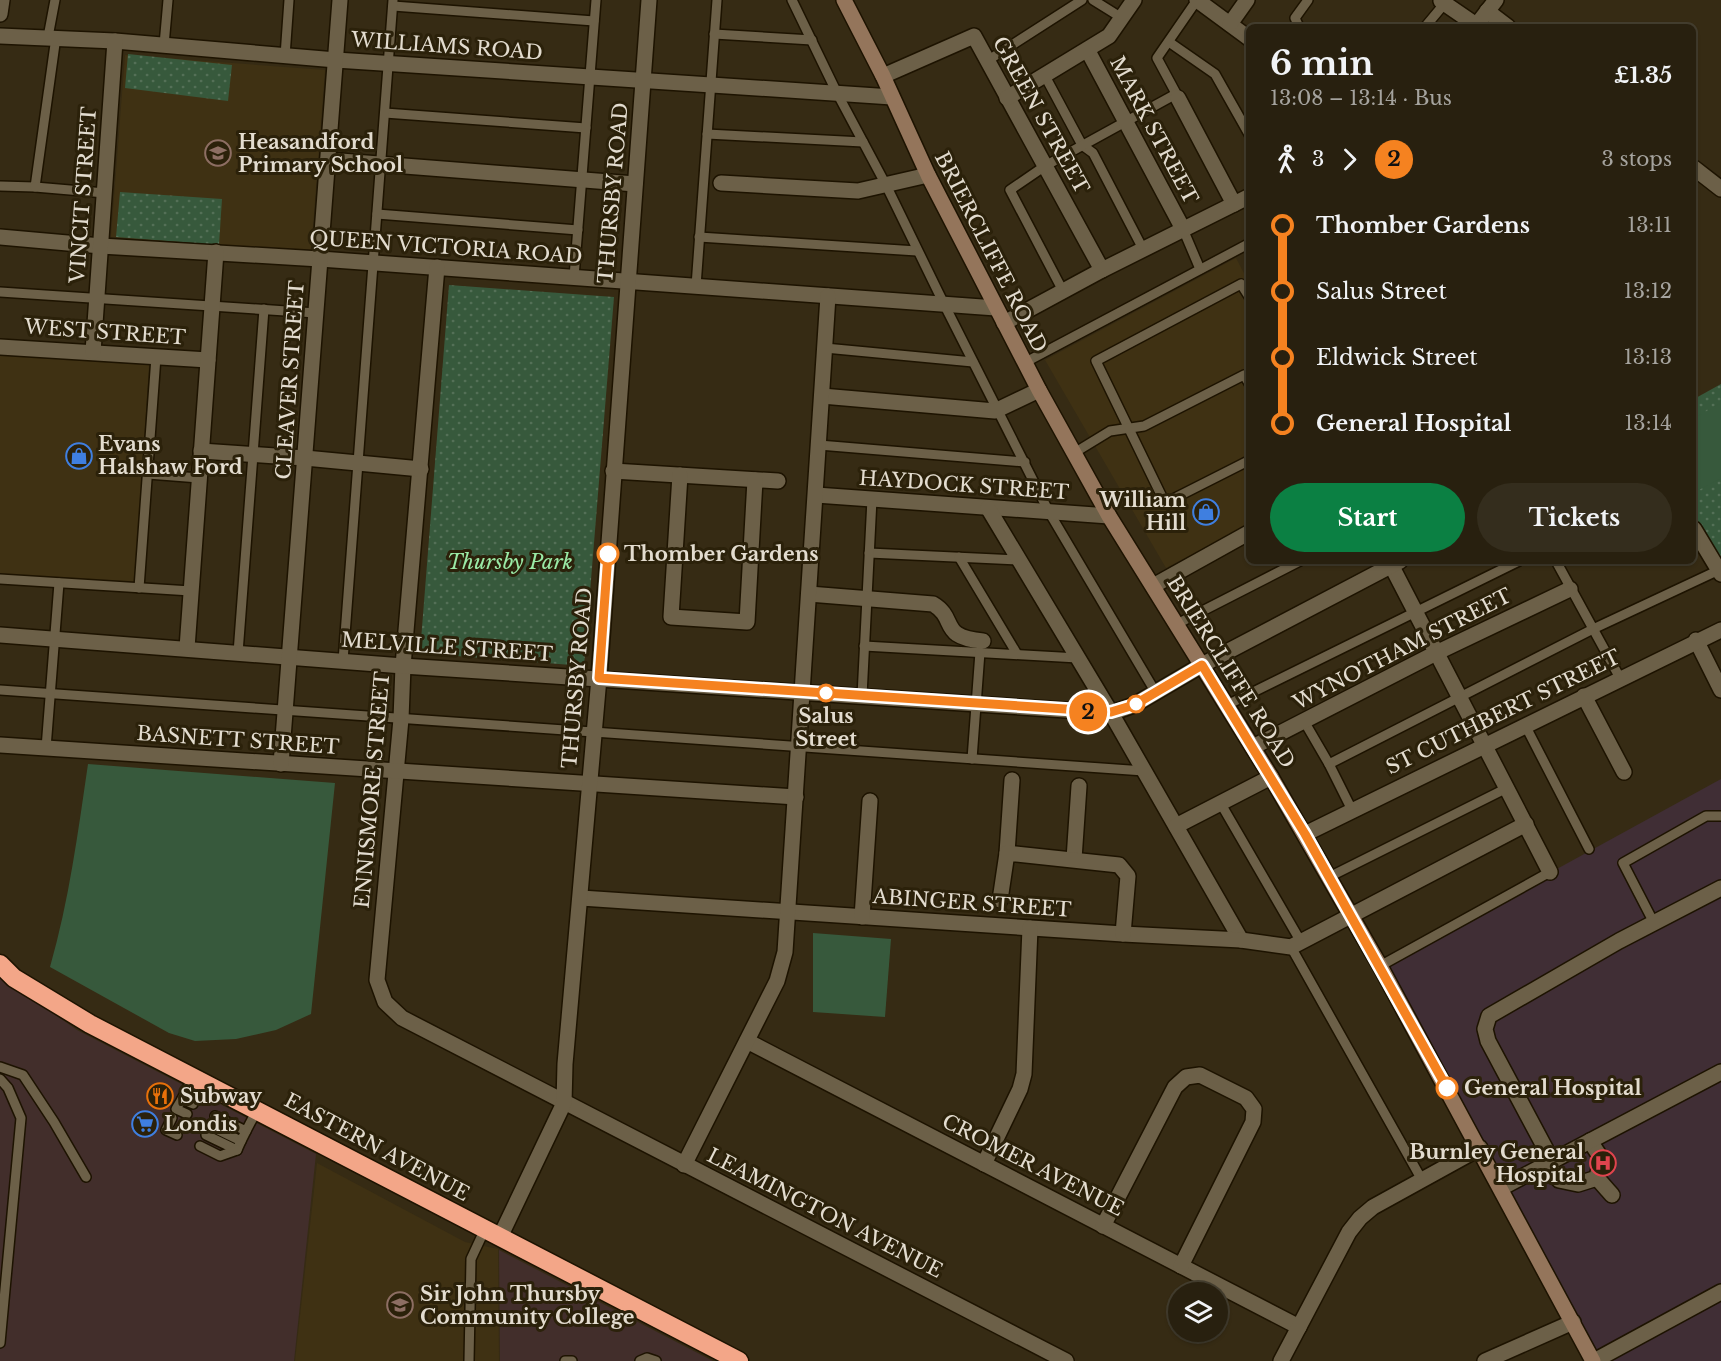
<!DOCTYPE html>
<html lang="en">
<head>
<meta charset="utf-8">
<style>
	:root { --surface:#28200f; --page:#342d1d; --text:#f1f3f6; --muted:#a5a39e; --line:#443e2f; --accent:#0b8043 }
	body { margin:0; font-family:"Libre Baskerville",serif; background:var(--page); color:var(--text); height:100vh; display:flex; flex-direction:column; font-size:22px; white-space:nowrap }
	* { box-sizing:border-box; margin:0 }
	p { font-size:20px; color:var(--muted) }
	.icon { flex:none; width:33px; height:33px; fill:none; stroke:currentColor; stroke-width:2; stroke-linecap:round; stroke-linejoin:round }
	.map { position:relative; flex:1; overflow:hidden }
	.sheet { position:absolute; left:1246px; top:24px; width:450px; height:540px; display:flex; flex-direction:column; background:var(--surface); border-radius:9px; box-shadow:0 2px 4px #0004,0 0 0 2px var(--line) }
	.sheet>* { flex:none }
	.badge { padding:0 12px; border-radius:20px; font-size:21px; line-height:39px }
	.tools { position:absolute; left:1168px; top:1282px; display:grid; gap:12px }
	.tools a { display:grid; place-items:center; width:60px; height:60px; border-radius:50%; background:var(--surface); box-shadow:0 2px 4px #0004,0 0 0 2px var(--line); font-size:30px }
	.map>.badge { position:absolute; translate:-50% -50%; box-shadow:0 0 0 3px #fff }
	.legs { display:flex; align-items:center; gap:9px; height:66px; padding:0 24px; font-size:20px }
	.legs p { margin-inline-start:auto }
	.overview { display:flex; align-items:center; justify-content:space-between; height:102px; padding:0 24px }
	h1 { font-size:33px; font-weight:700; line-height:45px }
	.action { display:flex; gap:12px; margin-top:auto; padding:12px 24px }
	.action a { flex:1; height:69px; border-radius:36px; background:var(--accent); color:#fff; font-size:24px; font-weight:700; line-height:69px; text-align:center }
	.action a+a { background:var(--page); color:var(--text) }
	ul { padding:0 24px; list-style:none }
	li { display:flex; align-items:center; gap:21px; height:66px; font-size:22px }
	li i { display:grid; place-items:center; width:9px; height:100%; margin:0 8px; background:currentColor }
	li i::after { content:''; width:15px; height:15px; margin:-8px; border:4px solid; border-radius:50%; background:var(--surface) }
	li p { margin-inline-start:auto }
	li:first-child i { background:linear-gradient(#0000 50%,currentColor 0) }
	li:last-child i { background:linear-gradient(currentColor 50%,#0000 0) }
	.map>svg:first-child { display:block }
	.built { fill:#3f3113 }
	.industrial { fill:#422e2b }
	.medical { fill:#402e35 }
	.grass { fill:url(#grass-dots) }
	.pitch { fill:#37593c }
	.lines { fill:none; stroke-linecap:round; stroke-linejoin:round }
	.lane-casing { stroke:#1d1300; stroke-width:12 }
	.street-casing { stroke:#1d1300; stroke-width:18 }
	.secondary-casing { stroke:#1d1300; stroke-width:18 }
	.highway-casing { stroke:#1d1300; stroke-width:21 }
	.lane { stroke:#6c6048; stroke-width:9 }
	.street { stroke:#6c6048; stroke-width:15 }
	.secondary { stroke:#94755b; stroke-width:15 }
	.highway { stroke:#f3a688; stroke-width:18 }
	.line-1-casing { stroke:#fff; stroke-width:14 }
	.line-1 { stroke:#f58220; stroke-width:9 }
	.stop-1-dot { fill:#fff; stroke:#f58220; stroke-width:3 }
	.labels { text-anchor:middle; dominant-baseline:central; stroke-width:6; stroke-linejoin:round; paint-order:stroke }
	.street-label { font-size:20px; fill:#e3dccf; stroke:#2b210a }
	.poi-label { font-size:20px; font-weight:bold; fill:#e3dccf; stroke:#2b210a; text-anchor:start }
	.stop-label { font-size:20px; font-weight:bold; fill:#e3dccf; stroke:#2b210a; text-anchor:start }
	.park-label { font-size:20px; font-style:italic; fill:#9aeaa6; stroke:#2b210a }
</style>
</head>
<body>
<div class="map">
<svg width="1721" height="1361" viewBox="0 0 1721 1361">
	<defs>
		<pattern id="grass-dots" width="8" height="8" patternUnits="userSpaceOnUse" patternTransform="scale(1.5)"><rect width="8" height="8" fill="#37593c"/><path d="M2 2h.1M6 6h.1" fill="none" stroke="#547057" stroke-width="1.8" stroke-linecap="round"/></pattern>
	</defs>
	<rect width="100%" height="100%" fill="#362b14"/>
	<g class="built">
		<path d="M125,55L325,70L311,252L111,237Z"/>
		<path d="M1236,258L1249,283V525L1166,568L1045,360Z"/>
		<path d="M0,355L149,365L135,584L0,575Z"/>
		<path d="M317,1163L465,1242L498,1249L499,1361H295Z"/>
	</g>
	<g class="industrial">
		<path d="M0,972L10,983L77,1030L316,1154L294,1361H0Z"/>
		<path d="M499,1250L713,1361H500Z"/>
	</g>
	<path class="medical" d="M1721,779V1361H1590L1380,966Z"/>
	<g class="grass">
		<path d="M128,54L232,65L228,101L125,88Z"/>
		<path d="M120,192L222,199L219,245L116,237Z"/>
		<path d="M449,285L614,297L584,666L420,653Z"/>
		<path d="M1721,384V574L1694,529V399Z"/>
	</g>
	<g class="pitch">
		<path d="M1721,403V478L1697,491L1694,485V418Z"/>
		<path d="M88,764L335,783L311,1014L276,1030L236,1039L195,1041L169,1033L50,967C69,901 78,832 88,764Z"/>
		<path d="M813,933L891,939L885,1017L813,1012Z"/>
	</g>
	<g class="lines">
		<g class="lane-casing">
			<g id="lane">
				<path d="M792,0L837,93L886,185L944,304L1049,512L1156,693"/>
				<path d="M1093,0L1122,18"/>
				<path d="M393,6L594,21"/>
				<path d="M1299,27L1295,18L1308,0"/>
				<path d="M1425,27L1445,3"/>
				<path d="M714,34L812,40"/>
				<path d="M48,37L55,0"/>
				<path d="M1169,42L1215,74L1250,136"/>
				<path d="M164,45L168,0"/>
				<path d="M285,56L289,0"/>
				<path d="M987,61L1082,0"/>
				<path d="M1045,76L1082,145L1093,153L1143,249"/>
				<path d="M1178,97L1157,58L1197,0"/>
				<path d="M385,113L586,128"/>
				<path d="M707,134L863,142"/>
				<path d="M0,186L35,187L56,37"/>
				<path d="M35,187L105,193"/>
				<path d="M377,214L578,230"/>
				<path d="M1183,229L1200,269"/>
				<path d="M699,237L917,251"/>
				<path d="M574,277L596,0"/>
				<path d="M696,286L717,0"/>
				<path d="M1063,291L1010,190L1045,166L1176,94"/>
				<path d="M0,292L316,313"/>
				<path d="M1250,298L1241,284L1096,361L1165,503L1250,460"/>
				<path d="M825,348L973,362"/>
				<path d="M1024,363L1250,243"/>
				<path d="M819,445L1025,462"/>
				<path d="M1074,453L1110,431L1144,426L1244,375L1250,385"/>
				<path d="M148,474L199,478"/>
				<path d="M869,553L1019,560"/>
				<path d="M959,557L1017,654"/>
				<path d="M1556,561L1620,678"/>
				<path d="M0,579L191,591"/>
				<path d="M139,588L156,357"/>
				<path d="M1177,624L1300,561"/>
				<path d="M864,646L1078,658"/>
				<path d="M238,653L264,309"/>
				<path d="M343,661L393,0"/>
				<path d="M0,690L1144,771"/>
				<path d="M862,696L872,499"/>
				<path d="M1227,705L1519,561"/>
				<path d="M1304,721L1329,764"/>
				<path d="M1525,725L1589,849"/>
				<path d="M46,748L59,583"/>
				<path d="M972,759L980,652"/>
				<path d="M1221,804L1301,942"/>
				<path d="M1352,810L1329,764L1593,629L1719,570"/>
				<path d="M1329,877L1507,788"/>
				<path d="M1654,923L1623,863L1706,816H1721"/>
				<path d="M1291,947L1422,1180"/>
				<path d="M1380,966L1550,872"/>
				<path d="M0,1067L23,1075L54,1122L86,1177"/>
				<path d="M0,1079L8,1088L21,1118L0,1343"/>
				<path d="M182,1099L176,1109L187,1114"/>
				<path d="M193,1104L182,1099L193,1077"/>
				<path d="M215,1116L246,1131L257,1110"/>
				<path d="M172,1118L166,1130L177,1135"/>
				<path d="M210,1126L241,1141L246,1131"/>
				<path d="M206,1135L237,1150L241,1141"/>
				<path d="M200,1146L220,1156L237,1150"/>
				<path d="M469,1361L471,1259L485,1229"/>
				<path d="M565,1361H572"/>
				<path d="M640,1361L647,1358L656,1361"/>
			</g>
		</g>
		<g class="street-casing">
			<g id="street">
				<path d="M1197,0L1250,39"/>
				<path d="M1441,1L1476,25"/>
				<path d="M1487,11L1508,27"/>
				<path d="M0,14L2,0"/>
				<path d="M1230,24L1247,0"/>
				<path d="M1475,27L1496,0"/>
				<path d="M0,36L115,41L336,60L892,97"/>
				<path d="M1088,51L1183,229"/>
				<path d="M883,76L974,36L1102,270"/>
				<path d="M1007,98L1109,36L1134,0"/>
				<path d="M1178,98L1234,204"/>
				<path d="M328,160L635,184"/>
				<path d="M1694,168L1721,189"/>
				<path d="M721,183L858,191L928,175"/>
				<path d="M0,237L101,246L320,259L996,308"/>
				<path d="M437,267L403,666L401,719L377,980L385,1002L402,1018L1066,1361"/>
				<path d="M1004,323L1102,270L1250,196"/>
				<path d="M0,347L208,360"/>
				<path d="M93,352L115,41"/>
				<path d="M822,396L995,411L1039,390"/>
				<path d="M201,451L305,458L421,469"/>
				<path d="M613,471L778,481"/>
				<path d="M680,475L671,617L747,622L755,480"/>
				<path d="M816,495L1109,516"/>
				<path d="M988,508L1111,713L1241,940"/>
				<path d="M1694,529L1721,574"/>
				<path d="M1389,561L1550,872"/>
				<path d="M1153,586L1250,532"/>
				<path d="M809,594L933,604C958,619 938,637 983,641"/>
				<path d="M0,635L403,666L1111,713L1134,705L1202,665L1400,561"/>
				<path d="M1696,640L1721,690"/>
				<path d="M187,648L216,252"/>
				<path d="M1584,696L1624,772"/>
				<path d="M0,745L796,797"/>
				<path d="M1253,747L1436,653L1570,589"/>
				<path d="M281,764L340,0"/>
				<path d="M1176,826L1271,777"/>
				<path d="M1305,834L1721,630"/>
				<path d="M1007,853L1012,780"/>
				<path d="M1074,859L1079,786"/>
				<path d="M581,898L1123,934L1241,940L1291,947L1526,824"/>
				<path d="M1000,900L1007,853L1119,865L1128,876L1123,934"/>
				<path d="M862,917L870,801"/>
				<path d="M747,1041L1299,1327"/>
				<path d="M1552,1161L1488,1041L1485,1029L1489,1016L1619,941L1721,888"/>
				<path d="M984,1164L1020,1089L1024,1074L1030,928"/>
				<path d="M1547,1164L1559,1180L1578,1184L1597,1178L1601,1158L1590,1141"/>
				<path d="M684,1165L777,981L785,952L828,296"/>
				<path d="M1597,1178L1612,1195"/>
				<path d="M1501,1188L1721,1072"/>
				<path d="M1103,1226L1175,1087L1186,1077L1200,1075L1246,1098L1254,1109L1253,1122L1181,1266"/>
				<path d="M500,1237L564,1103L565,1064L599,678L649,0"/>
				<path d="M1281,1361L1349,1232L1360,1218L1373,1207L1480,1148"/>
				<path d="M1485,1361L1573,1322"/>
				<path d="M1594,1361L1721,1292"/>
			</g>
		</g>
		<g class="secondary-casing">
			<path id="secondary" d="M844,0L883,76L928,175L1039,390L1109,516L1271,777L1380,966L1593,1361"/>
		</g>
		<g class="highway-casing">
			<path id="highway" d="M0,964L14,978L90,1024L739,1361"/>
		</g>
		<use href="#lane" class="lane"/>
		<use href="#street" class="street"/>
		<use href="#secondary" class="secondary"/>
		<use href="#highway" class="highway"/>
	</g>
	<g class="lines">
		<g class="line-1-casing">
			<path id="line-1" d="M608,554L599,678L1111,712L1134,705L1202,665L1305,834L1447,1088"/>
		</g>
		<use href="#line-1" class="line-1"/>
	</g>
	<defs>
		<g id="school-ring" transform="scale(1.35)"><circle r="9.5" fill="#2b210a" stroke="#8d6e63" stroke-width="1.5"/><path d="M0-5L7-2L0 1L-7-2ZM-4 1L0 2.5L4 1V4Q0 6-4 4Z" fill="#8d6e63"/></g>
		<g id="shop-ring" transform="scale(1.35)"><circle r="9.5" fill="#2b210a" stroke="#3f7fe0" stroke-width="1.5"/><path d="M-5-2.5h2.3a2.7 3.5 0 0 1 5.4 0H5L5.5 6h-11ZM-1.5-2.5h3a1.5 2.3 0 0 0-3 0Z" fill="#3f7fe0"/></g>
		<g id="restaurant-ring" transform="scale(1.35)"><circle r="9.5" fill="#2b210a" stroke="#e8710a" stroke-width="1.5"/><path d="M-5-6h1v4h1v-4h1v4h1v-4h1v5L-1.5 .5V6h-2V.5L-5-1ZM5-6V6H3V1.5H1.5Q1.5-4 5-6Z" fill="#e8710a"/></g>
		<g id="supermarket-ring" transform="scale(1.35)"><circle r="9.5" fill="#2b210a" stroke="#3f7fe0" stroke-width="1.5"/><path d="M-6-5.5h2.5l.6 2H6L4.5 2H-2.5L-4.4-4H-6ZM-1.5 3.2a1.3 1.3 0 1 0 .1 0ZM3 3.2a1.3 1.3 0 1 0 .1 0Z" fill="#3f7fe0"/></g>
		<g id="hospital-ring" transform="scale(1.35)"><circle r="9.5" fill="#2b210a" stroke="#e0444e" stroke-width="1.5"/><path d="M-5-5h3v3.5h4V-5h3V5h-3V1.5h-4V5h-3Z" fill="#e0444e"/></g>
	</defs>
	<g fill-rule="evenodd">
		<use href="#school-ring" x="218" y="153"/>
		<use href="#shop-ring" x="79" y="456"/>
		<use href="#shop-ring" x="1206" y="512"/>
		<use href="#restaurant-ring" x="160" y="1096"/>
		<use href="#supermarket-ring" x="145" y="1124"/>
		<use href="#hospital-ring" x="1603" y="1163"/>
		<use href="#school-ring" x="400" y="1305"/>
	</g>
	<g class="stop-1-dot">
		<circle cx="608" cy="554" r="10"/>
		<circle cx="826" cy="693" r="8"/>
		<circle cx="1136" cy="704" r="8"/>
		<circle cx="1447" cy="1088" r="10"/>
	</g>
	<g class="labels">
		<g class="street-label">
			<text transform="translate(447 46) rotate(4)">WILLIAMS ROAD</text>
			<text transform="translate(1041 115) rotate(61)">GREEN STREET</text>
			<text transform="translate(1154 130) rotate(62)">MARK STREET</text>
			<text transform="translate(613 193) rotate(-85)">THURSBY ROAD</text>
			<text transform="translate(83 195) rotate(-86)">VINCIT STREET</text>
			<text transform="translate(446 247) rotate(4)">QUEEN VICTORIA ROAD</text>
			<text transform="translate(991 252) rotate(63)">BRIERCLIFFE ROAD</text>
			<text transform="translate(105 332) rotate(4)">WEST STREET</text>
			<text transform="translate(290 380) rotate(-86)">CLEAVER STREET</text>
			<text transform="translate(964 485) rotate(4)">HAYDOCK STREET</text>
			<text transform="translate(447 647) rotate(4)">MELVILLE STREET</text>
			<text transform="translate(1402 649) rotate(-27)">WYNOTHAM STREET</text>
			<text transform="translate(1231 672) rotate(58)">BRIERCLIFFE ROAD</text>
			<text transform="translate(577 678) rotate(-85)">THURSBY ROAD</text>
			<text transform="translate(1503 712) rotate(-26)">ST CUTHBERT STREET</text>
			<text transform="translate(238 740) rotate(4)">BASNETT STREET</text>
			<text transform="translate(372 790) rotate(-85)">ENNISMORE STREET</text>
			<text transform="translate(972 903) rotate(4)">ABINGER STREET</text>
			<text transform="translate(377 1147) rotate(28)">EASTERN AVENUE</text>
			<text transform="translate(1033 1165) rotate(27)">CROMER AVENUE</text>
			<text transform="translate(825 1213) rotate(27)">LEAMINGTON AVENUE</text>
		</g>
		<g class="poi-label">
			<text x="238" y="142">Heasandford<tspan x="238" dy="23">Primary School</tspan></text>
			<text x="98" y="444">Evans<tspan x="98" dy="23">Halshaw Ford</tspan></text>
			<text x="1186" y="500" text-anchor="end">William<tspan x="1186" dy="23">Hill</tspan></text>
			<text x="180" y="1096">Subway</text>
			<text x="164" y="1124">Londis</text>
			<text x="1584" y="1152" text-anchor="end">Burnley General<tspan x="1584" dy="23">Hospital</tspan></text>
			<text x="420" y="1294">Sir John Thursby<tspan x="420" dy="23">Community College</tspan></text>
		</g>
		<g class="stop-label">
			<text x="624" y="554">Thomber Gardens</text>
			<text x="826" y="716" text-anchor="middle">Salus<tspan x="826" dy="23">Street</tspan></text>
			<text x="1464" y="1088">General Hospital</text>
		</g>
		<g class="park-label">
			<text x="510" y="562">Thursby Park</text>
		</g>
	</g>
</svg>
<div class="tools">
<a><svg class="icon" aria-label="layers" viewBox="0 0 24 24"><path d="M12 4l9 5-9 5-9-5zM3 14l9 5 9-5"/></svg></a>
</div>
<b class="badge" style="left:1088px;top:712px;background:#f58220;color:#111">2</b>
<section class="sheet">
<div class="overview"><div><h1>6 min</h1><p>13:08 – 13:14 · Bus</p></div><b>£1.35</b></div>
<div class="legs"><svg class="icon" aria-label="walk" viewBox="0 0 24 24"><circle cx="13" cy="4" r="2"/><path d="M13 8l-2 6 4 7M11 14l-3 7M7 12l3-4h3l4 4"/></svg>3<svg class="icon" aria-label="forward" viewBox="0 0 24 24"><path d="M9 5l7 7-7 7"/></svg><b class="badge" style="background:#f58220;color:#111">2</b><p>3 stops</p></div>
<ul>
<li><i style="color:#f58220"></i><b>Thomber Gardens</b><p>13:11</p></li>
<li><i style="color:#f58220"></i><span>Salus Street</span><p>13:12</p></li>
<li><i style="color:#f58220"></i><span>Eldwick Street</span><p>13:13</p></li>
<li><i style="color:#f58220"></i><b>General Hospital</b><p>13:14</p></li>
</ul>
<div class="action"><a>Start</a><a>Tickets</a></div>
</section>
</div>
</body>
</html>
